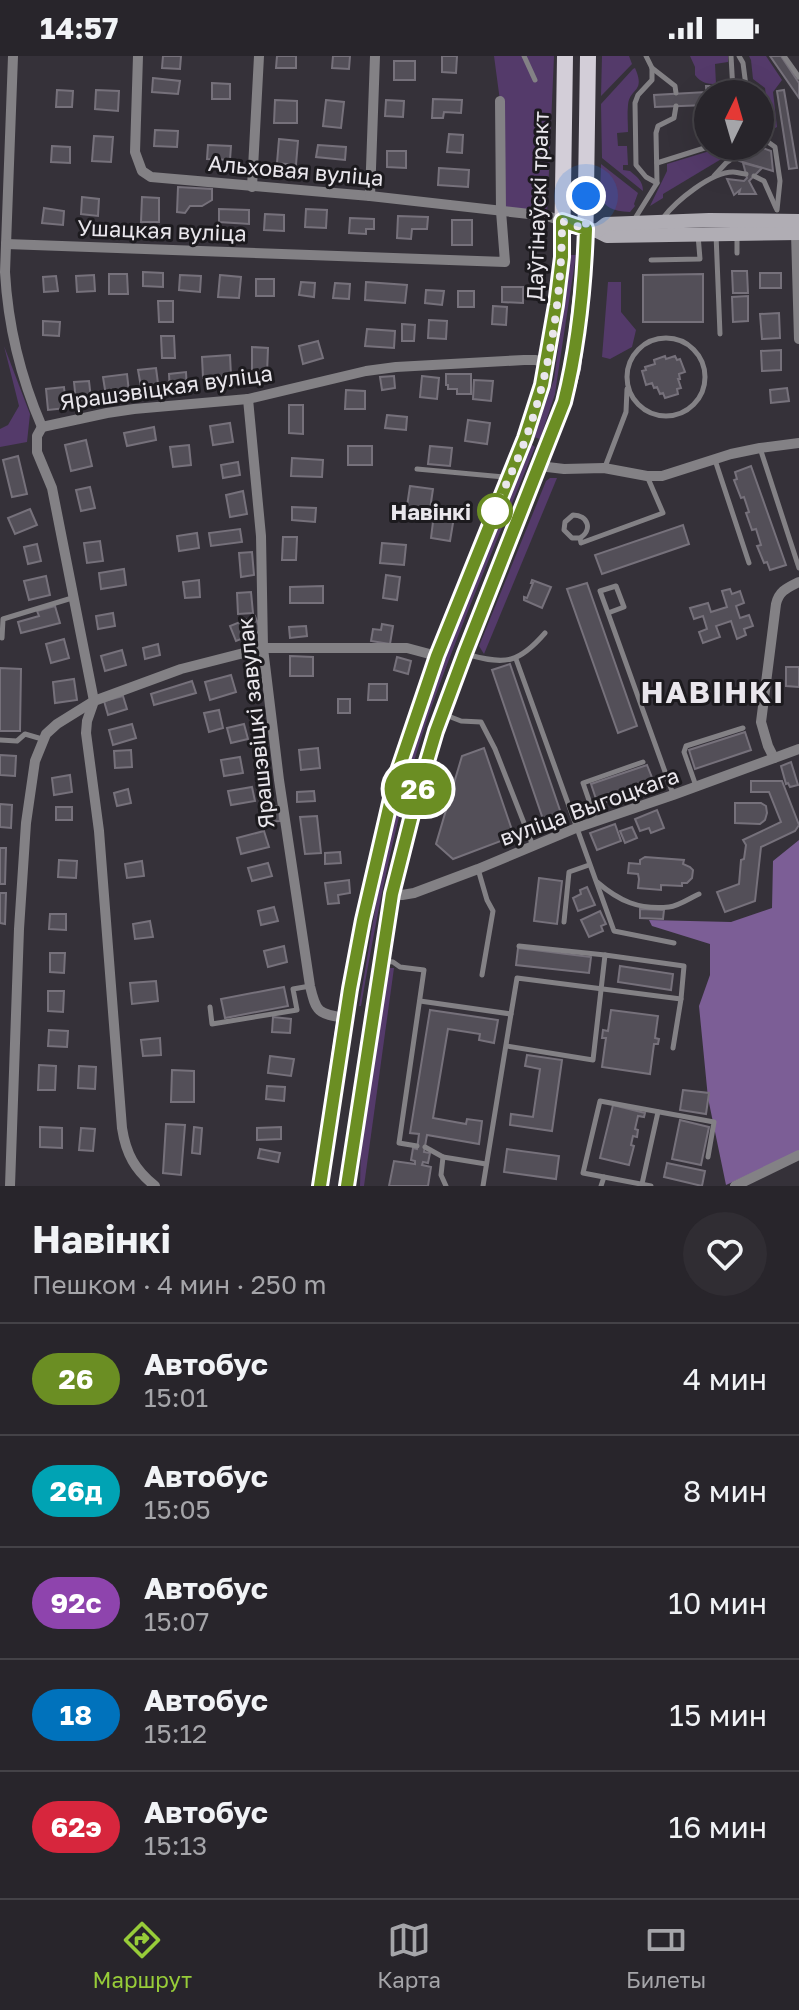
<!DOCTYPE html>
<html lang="ru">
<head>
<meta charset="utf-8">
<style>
	:root { --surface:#28252b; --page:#302d33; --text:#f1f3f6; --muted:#a5a5a9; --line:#444247; --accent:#97cc39 }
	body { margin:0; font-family:"Golos Text",sans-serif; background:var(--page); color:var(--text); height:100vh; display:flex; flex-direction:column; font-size:30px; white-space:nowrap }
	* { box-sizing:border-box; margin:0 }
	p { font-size:26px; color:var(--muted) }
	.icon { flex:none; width:44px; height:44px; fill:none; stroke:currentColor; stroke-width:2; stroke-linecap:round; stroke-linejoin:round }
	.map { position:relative; height:1130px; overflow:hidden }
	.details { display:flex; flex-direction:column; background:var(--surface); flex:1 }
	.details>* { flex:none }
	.badge { padding:0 16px; border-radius:26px; font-size:28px; line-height:52px }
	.needle { width:52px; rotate:5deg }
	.controls { position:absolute; left:694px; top:24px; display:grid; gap:16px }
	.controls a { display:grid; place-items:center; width:80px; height:80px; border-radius:50%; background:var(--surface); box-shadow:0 8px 32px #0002,0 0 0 2px var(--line); font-size:40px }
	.you { position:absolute; width:40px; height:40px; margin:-20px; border:6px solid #fff; border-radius:50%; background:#1a73e8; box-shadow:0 0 0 12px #1a73e833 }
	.map>.badge { position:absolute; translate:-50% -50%; box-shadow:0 0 0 4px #fff }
	.round { display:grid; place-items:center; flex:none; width:84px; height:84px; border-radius:42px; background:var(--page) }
	.head { display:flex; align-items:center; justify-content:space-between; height:136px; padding:0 32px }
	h1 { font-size:38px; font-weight:700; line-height:60px }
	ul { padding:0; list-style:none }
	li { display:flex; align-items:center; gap:24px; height:112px; padding:0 32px; border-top:2px solid var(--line) }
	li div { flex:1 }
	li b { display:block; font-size:30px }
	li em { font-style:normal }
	li .badge { min-width:88px; font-weight:700; text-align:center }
	.status { display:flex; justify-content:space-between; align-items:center; height:56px; padding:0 40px; background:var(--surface); direction:ltr }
	.status svg { height:22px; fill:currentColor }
	.tab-bar { display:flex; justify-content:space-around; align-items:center; height:112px; border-top:2px solid var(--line); background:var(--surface); font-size:22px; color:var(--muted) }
	.tab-bar a { display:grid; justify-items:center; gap:4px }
	.tab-bar .active { color:var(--accent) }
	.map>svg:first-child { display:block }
	.green { fill:#543a6a }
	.forest { fill:#7c5e96 }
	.building { fill:#534f58; stroke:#76717b; stroke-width:2 }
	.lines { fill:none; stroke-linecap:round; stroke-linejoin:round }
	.lane { stroke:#838185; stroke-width:5 }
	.street { stroke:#838185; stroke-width:10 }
	.secondary { stroke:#b0adb4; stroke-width:14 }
	.primary { stroke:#d3ced8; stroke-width:16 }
	.line-casing { stroke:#fff; stroke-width:18 }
	.line { stroke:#6b8e23; stroke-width:12 }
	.walk { stroke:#e9e6ec; stroke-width:8; stroke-dasharray:0 14.4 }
	.stop-dot { fill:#fff; stroke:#6b8e23; stroke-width:4 }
	.labels { text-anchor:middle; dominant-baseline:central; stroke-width:6; stroke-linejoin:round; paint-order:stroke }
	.street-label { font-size:22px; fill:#e9e6ec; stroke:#1c1a1e }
	.stop-label { font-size:22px; font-weight:bold; fill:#e9e6ec; stroke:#1c1a1e; text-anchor:end }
	.district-label { font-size:30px; font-weight:bold; letter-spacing:2px; fill:#e9e6ec; stroke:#1c1a1e }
</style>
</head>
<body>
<div class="status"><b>14:57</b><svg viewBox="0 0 49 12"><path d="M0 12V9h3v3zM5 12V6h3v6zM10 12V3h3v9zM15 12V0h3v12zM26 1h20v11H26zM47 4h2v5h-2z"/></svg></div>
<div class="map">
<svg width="799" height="1130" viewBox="0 0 799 1130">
	<rect width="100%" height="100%" fill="#353139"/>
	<g class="green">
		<path d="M494,0H554L547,160L501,155L500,45Z"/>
		<path d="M602,0H629L632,8L601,40Z"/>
		<path d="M690,0H728V6L715,8L716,28C707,28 701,27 695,19V11Z"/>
		<path d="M749,0H766L782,24L773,36L777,71L760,80V41L766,40L765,32L753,23L751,4Z"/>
		<path d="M635,12C646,37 630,31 628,49C627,58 628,67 628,76L617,77L618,90H627L628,109H623V114L630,115C637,121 643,125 643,135L602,102L601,48L633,13Z"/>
		<path d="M726,90H743L663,138V142L650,150L667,115V108Z"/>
		<path d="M601,108L638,137L634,148L635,150L630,156C594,155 601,136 601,108Z"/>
		<path d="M571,199H576L557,324L555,338L540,383L534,381L554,323Z"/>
		<path d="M608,226H621V256L636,274L632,291L610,303L602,301Z"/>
		<path d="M4,290L30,358L27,386L0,391V373L8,369L19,350Z"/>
		<path d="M531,388L535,391C499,480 460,570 428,661C396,755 378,853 361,950H359C373,872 382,793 406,718C440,605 487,497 531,388Z"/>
		<path d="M550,422H557L484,598L479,590L546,425Z"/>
		<path d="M390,912H394L364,1130H360L361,1093L387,916Z"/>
	</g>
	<path class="forest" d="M799,784V1096L726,1129L708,1042L699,950L710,919V888L652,870L649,864L731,866L772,852L773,805Z"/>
	<g class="building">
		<path d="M163,0H181L180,13L162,12Z"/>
		<path d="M277,0H296V12H276Z"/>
		<path d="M333,0H350L349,13L332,12Z"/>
		<path d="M442,0H457L456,17L442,16Z"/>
		<path d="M770,0H781L799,27V42Z"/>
		<rect x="394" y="5" width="21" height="19"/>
		<path d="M153,22L180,25L178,38L152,36Z"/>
		<path d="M212,27L230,28V43H212Z"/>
		<path d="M706,30H720V36L729,35V38H708V64Z"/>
		<path d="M57,34L73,35L72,51H56Z"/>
		<path d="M96,34L119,35L118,55L95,53Z"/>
		<path d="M784,34L797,112L789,113L777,35Z"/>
		<path d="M706,36L707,49L655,51L654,39Z"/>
		<path d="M433,43L462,44L461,57L444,56L443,62H432Z"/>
		<path d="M275,44L297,45V67H274Z"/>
		<path d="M326,44L344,46L341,72L323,70Z"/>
		<path d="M386,44L404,45L403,61L385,60Z"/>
		<path d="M155,74L178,75L177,91L154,90Z"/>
		<path d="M449,78L463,79L462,97L447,96Z"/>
		<path d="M94,80L113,81L111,106L92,105Z"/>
		<path d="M279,83L298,85L296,109L277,107Z"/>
		<path d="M208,89L231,90L230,104L207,103Z"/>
		<path d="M318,89L346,91L345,104L316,101Z"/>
		<path d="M52,90L70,91V107L51,106Z"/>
		<path d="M747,90H757L771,95L773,115L739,105L738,103L742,101L739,94Z"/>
		<path d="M387,95H406V112L387,111Z"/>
		<path d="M743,107L762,112L749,125L756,138H739L740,134L734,139L727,123L744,125L747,122Z"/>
		<path d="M439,112L469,114L468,131L438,129Z"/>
		<path d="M178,131L212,133V144L202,150H190L185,157L177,156Z"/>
		<path d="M82,141L99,143L98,160L81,158Z"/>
		<path d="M142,141L159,142V166H141Z"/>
		<path d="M44,152L64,155L63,169L42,167Z"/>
		<path d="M219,153L249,154V168L219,166Z"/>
		<path d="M306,153L327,154L326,172L305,171Z"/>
		<path d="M265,158L284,159V175L264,174Z"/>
		<path d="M398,160L428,161L427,173H412L411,183L397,182Z"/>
		<path d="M350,162L374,163V173H366V178L349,177Z"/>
		<rect x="452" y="164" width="20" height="25"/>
		<path d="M732,215H747L748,237H733Z"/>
		<path d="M143,216L163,217V231L143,230Z"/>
		<rect x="760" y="217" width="21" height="15"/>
		<path d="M109,218H127L128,238H109Z"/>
		<path d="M703,218V266H643V219Z"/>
		<path d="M94,219L95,235L77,236L76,220Z"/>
		<path d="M180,219L201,220L200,236L179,234Z"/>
		<path d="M220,219L241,221L239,242L218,241Z"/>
		<path d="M56,220L58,235L44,236L43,221Z"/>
		<rect x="256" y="223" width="18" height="17"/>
		<path d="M301,226L315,227L314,241L299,239Z"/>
		<path d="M366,226L407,229L405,247L365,244Z"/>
		<path d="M335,227L350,228L349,243L333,242Z"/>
		<path d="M502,231H523V247L502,246Z"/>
		<path d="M426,234L444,235L442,249L425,247Z"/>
		<rect x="458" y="235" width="16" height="16"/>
		<path d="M748,240V265L733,266L732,241Z"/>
		<path d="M158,245H173V266H159Z"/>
		<path d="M493,250L507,251L506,269L492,268Z"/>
		<path d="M779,257L780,282L762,283L760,258Z"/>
		<path d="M429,264L447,265L446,283L428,282Z"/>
		<path d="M43,265L60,266L59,280L43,279Z"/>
		<path d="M402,268L415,269L414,285H402Z"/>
		<path d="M367,273L395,275L394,292L365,290Z"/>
		<path d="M161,280H174L175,302H162Z"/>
		<path d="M318,285L323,302L303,308L299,290Z"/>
		<path d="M252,291L268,292L267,318H252Z"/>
		<path d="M781,294V314L762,315L761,295Z"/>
		<path d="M230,299L231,320L203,322L202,301Z"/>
		<path d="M665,300L666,303L675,300L677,304L680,303L685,316L679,318L680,323H678L681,332L677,333L678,338L665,342L663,337L660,338L657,331L654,332L652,327L646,329L642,315L646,314L645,311L655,308L654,304Z"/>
		<path d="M156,312L159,335L142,337L138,314Z"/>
		<path d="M186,316L187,335L170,337L169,318Z"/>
		<path d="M127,318L129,336L106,340L103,321Z"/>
		<path d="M446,318H471V338H457V333H448V329H446Z"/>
		<path d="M394,320L395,332L382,334L380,321Z"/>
		<path d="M422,320L439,322L437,343L420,341Z"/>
		<path d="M474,324L493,325L491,345L473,343Z"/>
		<path d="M89,325L91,343L76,345L74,326Z"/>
		<path d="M64,331L66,352L48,354L46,333Z"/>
		<path d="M787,332L789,345L771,347L770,334Z"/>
		<path d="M346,334L365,335V353H345Z"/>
		<path d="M289,349H303V378L289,377Z"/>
		<path d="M387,359L407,361L406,374L385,372Z"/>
		<path d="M468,364L490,367L487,388L465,385Z"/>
		<path d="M230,367L233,386L213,389L210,370Z"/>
		<path d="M154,371L156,384L127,390L124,377Z"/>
		<path d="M86,384L92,410L71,415L65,389Z"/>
		<path d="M189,389L191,409L173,411L170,391Z"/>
		<rect x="348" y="390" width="24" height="19"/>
		<path d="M430,390L452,392L450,410L428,408Z"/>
		<path d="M18,400L27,438L12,441L3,404Z"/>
		<path d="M292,402L323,404L322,421L291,420Z"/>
		<path d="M238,406L240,419L223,422L221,409Z"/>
		<path d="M751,410L786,509L770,514L767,506L764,507L757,490L761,489L756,473L752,474L746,457L749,456L744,441L741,442L734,424L737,423L735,416Z"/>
		<path d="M410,430L433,433L429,460L406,457Z"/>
		<path d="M90,431L95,452L81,455L76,434Z"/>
		<path d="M243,435L247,458L230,461L226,439Z"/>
		<path d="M292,451L316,452L315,466L292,464Z"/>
		<path d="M30,453L37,469L15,478L8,462Z"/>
		<path d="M434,458L454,461L450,485L431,482Z"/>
		<path d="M683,469L689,488L602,518L595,499Z"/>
		<path d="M240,473L242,486L211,490L209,477Z"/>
		<path d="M197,477L199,492L179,495L177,480Z"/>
		<path d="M283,481H297L296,504H282Z"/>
		<path d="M100,485L103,505L87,507L84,487Z"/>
		<path d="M382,487L406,489L404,509L380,507Z"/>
		<path d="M37,488L41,505L28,508L24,491Z"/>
		<path d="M252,496L254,519L241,521L239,497Z"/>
		<path d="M124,513L126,529L101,533L99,517Z"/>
		<path d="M386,519L400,521L397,544L383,542Z"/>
		<path d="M46,520L50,539L29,544L24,525Z"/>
		<path d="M199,524L200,541L185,542L183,526Z"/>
		<path d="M532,524L551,531L542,552L524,544V541L527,542L533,527H531Z"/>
		<path d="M587,527L637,670L618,677L567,533Z"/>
		<path d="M323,530V547H290V531Z"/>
		<path d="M730,533L732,538L740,535L744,547L736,550L740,562L749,559L753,570L744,573L746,579L737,583L731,565L716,570L720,581L703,587L699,576L707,573L703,560L694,563L690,552L708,547L711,556L727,551L722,535Z"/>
		<path d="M251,536L253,557L238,558L237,537Z"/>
		<path d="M55,550L60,567L21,577L18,566L39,560L37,555Z"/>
		<path d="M113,557L115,570L98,573L96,560Z"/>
		<path d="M255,560L261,575L236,585L230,570Z"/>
		<path d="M382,568L393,570L390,588L371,585L373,573L381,574Z"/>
		<path d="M306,570L307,580L290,582L289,571Z"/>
		<path d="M64,583L69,602L51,607L46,588Z"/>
		<path d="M158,588L160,599L145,603L143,592Z"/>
		<path d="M122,594L126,609L105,615L101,600Z"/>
		<path d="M290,600L313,601V620H290Z"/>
		<path d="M397,601L411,605L408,618L394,614Z"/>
		<path d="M510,608L564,766L546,772L492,614Z"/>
		<path d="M786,611H799V631L786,630Z"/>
		<path d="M0,612L21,613L20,675H0Z"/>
		<path d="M231,619L236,636L210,644L205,626Z"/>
		<path d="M74,623L77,644L55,647L53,626Z"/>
		<path d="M192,625L196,637L154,649L151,638Z"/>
		<path d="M369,628H387V644H368Z"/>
		<path d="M123,640L127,653L108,659L104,645Z"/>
		<rect x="338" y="643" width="12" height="14"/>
		<path d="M219,654L223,672L209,676L204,657Z"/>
		<path d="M132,668L136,682L113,689L109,674Z"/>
		<path d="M244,668L248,683L231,687L227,672Z"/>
		<path d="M745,676L751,694L695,713L689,694Z"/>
		<path d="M318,692L320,712L301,714L299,694Z"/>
		<path d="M484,692L514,780L453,803L436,788L462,700Z"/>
		<path d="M131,694L132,711L115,712L114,695Z"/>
		<path d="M0,699L16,700L15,720L0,719Z"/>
		<path d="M240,701L243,717L224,720L221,704Z"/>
		<path d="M791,706L798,729L790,731L788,727L786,728L781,710Z"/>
		<path d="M647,709L655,729L633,737L634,742L613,749L611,744L598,749L591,728Z"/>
		<path d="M70,719L72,736L54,739L52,722Z"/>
		<path d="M751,725H782L799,769L795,775L761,791L755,845L725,856L717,836L739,828L741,804L744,803L746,789L743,784L781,766L769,736H751Z"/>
		<path d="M252,731L255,745L231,749L228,735Z"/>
		<path d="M128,733L131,747L117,750L114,737Z"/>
		<path d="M314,735L315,745L297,746V736Z"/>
		<path d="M735,747H761L766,750L767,757L765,764L760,768L735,767Z"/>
		<path d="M0,748L12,749L11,772L0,771Z"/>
		<path d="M279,750L280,765L263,766V751Z"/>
		<rect x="56" y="751" width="16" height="13"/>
		<path d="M657,754L664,772L651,777L649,772L640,775L635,763Z"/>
		<path d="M317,760L321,797L305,798L300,761Z"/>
		<path d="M615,768L621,785L597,794L590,777Z"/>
		<path d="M632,771L637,782L625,787L620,775Z"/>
		<path d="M264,775L269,791L241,798L237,782Z"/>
		<path d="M0,792H6L5,828H0Z"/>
		<path d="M340,796L341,807L325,808V797Z"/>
		<path d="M645,801L684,804L683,808L690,811L693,814L692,822L687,827H682V830L661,829V834L638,832L639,823L638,818L628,817L629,807L640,808V804Z"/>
		<path d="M59,804L77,805L76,822L58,821Z"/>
		<path d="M142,805L144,820L127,822L125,808Z"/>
		<path d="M268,807L272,820L252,825L248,812Z"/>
		<path d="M539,822L562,825L557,868L534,865Z"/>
		<path d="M349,824L350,837L338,839L339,847L328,848L325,827Z"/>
		<path d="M587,831L595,849L578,855L573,842L581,838L580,834Z"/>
		<path d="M0,837H6L5,868L0,867Z"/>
		<path d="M274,851L278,865L261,869L258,855Z"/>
		<path d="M640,853L664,854L663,863L640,862Z"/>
		<path d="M600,855L606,868L601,870L603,875L589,881L581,864Z"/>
		<path d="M50,858H66V874L49,873Z"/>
		<path d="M150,865L153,881L135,883L133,868Z"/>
		<path d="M284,890L287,906L268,911L264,895Z"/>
		<path d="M518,892L591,901L589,917L516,909Z"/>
		<path d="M50,897H65L64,917L50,916Z"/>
		<path d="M620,910L673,918L671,934L618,926Z"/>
		<path d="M156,925L158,945L132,948L130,927Z"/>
		<path d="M284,931L288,950L225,962L221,943Z"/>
		<path d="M48,935H64L63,956L48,955Z"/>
		<path d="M430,954L498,964L494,987L479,984L480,978L448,973L433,1062L466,1068L467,1063L482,1065L479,1088L427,1079L424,1096L430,1097L428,1107L423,1106L422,1109L431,1111L428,1130H389L394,1105L415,1108V1105L411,1104L413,1092L417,1093L419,1078L410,1077Z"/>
		<path d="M611,954L658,960L655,982L659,983L658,988H654L650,1018L602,1011L606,982H602L603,974L608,975Z"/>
		<path d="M273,961L291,963L290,977L272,976Z"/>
		<path d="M49,974L68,975L67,991L48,990Z"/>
		<path d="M160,982L161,999L143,1000L141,984Z"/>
		<path d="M527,999L562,1004L552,1075L510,1069L511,1058L533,1061L540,1013L525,1010Z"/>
		<path d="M270,1000L294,1003L291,1020L268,1017Z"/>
		<path d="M39,1009L56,1010L55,1034H38Z"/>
		<path d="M79,1010L96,1011L95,1033L78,1032Z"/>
		<path d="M172,1014L194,1015V1046H171Z"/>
		<path d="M267,1030L285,1031L284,1045L266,1043Z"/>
		<path d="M683,1034L709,1037L706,1058L680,1054Z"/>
		<path d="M613,1049L645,1057L644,1061L638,1060L635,1073L638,1074L637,1081L633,1080L631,1089L634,1090L629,1109L600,1102Z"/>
		<path d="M680,1064L709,1071L701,1109L672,1103Z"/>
		<path d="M166,1068L185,1069L181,1119L163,1117Z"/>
		<path d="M40,1071L62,1072V1092L40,1091Z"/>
		<path d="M194,1071L202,1072L200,1098L192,1097Z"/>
		<path d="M281,1071V1083L257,1084V1072Z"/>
		<path d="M81,1072L95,1073L93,1095L79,1094Z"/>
		<path d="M260,1093L280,1097L278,1106L258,1102Z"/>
		<path d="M507,1093L559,1100L556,1123L504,1116Z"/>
		<path d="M667,1107L705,1115L702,1130L664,1121Z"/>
	</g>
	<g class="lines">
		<g class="lane">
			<path d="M524,0L535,24"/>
			<path d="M646,0L652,12L675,30L676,37"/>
			<path d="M731,0L733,35"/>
			<path d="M739,0L743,7L747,38"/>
			<path d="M784,0L799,21"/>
			<path d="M652,12V24L638,39L635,47L636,109L646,121L657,127"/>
			<path d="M760,87L768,86L775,91L780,125L777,154"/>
			<path d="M657,107L711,90"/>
			<path d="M714,120L726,107L740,97"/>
			<path d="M754,120L764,125L776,152"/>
			<path d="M663,162C676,145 711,116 733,116C735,116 744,118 746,118"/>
			<path d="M634,164L657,127L656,77L658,70L674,62L676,50"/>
			<path d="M716,178L720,278"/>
			<path d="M737,182V197"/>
			<path d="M651,204L700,203L698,179"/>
			<circle cx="666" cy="321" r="39"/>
			<path d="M760,392L799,512"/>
			<path d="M715,404L749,507"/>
			<path d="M605,411L626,356L627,333"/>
			<path d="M417,413L504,421"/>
			<path d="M580,482C593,474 588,459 573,459L565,466L564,474L572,482H580L581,487L663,457L647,420"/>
			<path d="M608,557L624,551L616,530L600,535L608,557L673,738"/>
			<path d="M2,582L3,563L72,542"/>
			<path d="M469,599C506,609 519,607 545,577"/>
			<path d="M516,603L614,875L674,887"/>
			<path d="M443,658L461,665L481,666L495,693L533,790"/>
			<path d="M0,684L17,685L25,678L42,683"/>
			<path d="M696,730L684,696L686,690L743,672"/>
			<path d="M594,759L583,727L643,706"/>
			<path d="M478,813L487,844L493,855L482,919"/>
			<path d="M597,826C619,845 639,854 669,851C679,850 690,842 699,838"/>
			<path d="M564,866L569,816L589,809"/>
			<path d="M519,890L605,899"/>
			<path d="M386,905L393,906L400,911L424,914L399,1087L417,1090"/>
			<path d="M420,945L511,958L483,1130"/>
			<path d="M210,951L212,968L297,954L293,933L310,930"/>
			<path d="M511,958L517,922L681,943L673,992"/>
			<path d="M507,990L593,1004L605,899L684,910L681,943"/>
			<path d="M425,1091L443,1101L441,1119L446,1130"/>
			<path d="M443,1101L486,1108"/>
			<path d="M604,1121L651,1130"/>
			<path d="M642,1128L658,1056"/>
			<path d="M601,1130L604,1121L583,1117L600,1045L714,1066L708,1101"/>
		</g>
		<g class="street">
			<path d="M13,0L5,216C8,271 20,320 42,371"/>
			<path d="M138,0L135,96L142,115L151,121L370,140L547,160L562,165"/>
			<path d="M252,131L259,0"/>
			<path d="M370,140L375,0"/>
			<path d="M796,177L799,283"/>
			<path d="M6,188L505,206L501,155L500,45"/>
			<path d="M248,343L261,480L263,592L279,724L310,930C316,956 318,958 345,962"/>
			<path d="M42,371L37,380V396L52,432L94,645L87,665L86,677L99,775L122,1072C126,1098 135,1114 155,1130"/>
			<path d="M42,371L107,357L134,353L248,343L366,315L396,311L524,304H536L547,309"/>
			<path d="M539,410L564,413L604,412L647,420H662L731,398L760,392L799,387"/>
			<path d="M774,702L768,690L761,666L776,548C779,535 787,532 799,526"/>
			<path d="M392,838L402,839L414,837L478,813L576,772L673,739L799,693"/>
			<path d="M10,1130L19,873L26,767L35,705L46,678L57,668L94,645L181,613L263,592H407L437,600"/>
			<path d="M735,1130L799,1099"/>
		</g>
		<g class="secondary">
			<path d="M586,173L597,175L607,180L799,177"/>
			<path d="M597,175L606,168L709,164L799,165"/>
		</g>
		<g class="primary">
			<path d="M320,1130L345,962L363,864L396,721L437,600L525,382L542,329L556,249L562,201L565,0"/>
			<path d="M347,1130L392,838L417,739L436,675L465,597L564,346L573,312L585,203L588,0"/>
		</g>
	</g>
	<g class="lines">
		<g class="line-casing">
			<path id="line" d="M320,1130L350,933L363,864L396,721L437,600L525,382L542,329L556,249L562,201V165L586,173C584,231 578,290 564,346L465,597L436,675L417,739L392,838L347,1130"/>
		</g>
		<use href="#line" class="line"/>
		<path class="walk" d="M495,455C504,431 517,407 526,382C551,313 562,238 562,165L586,173V140"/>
	</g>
	<circle class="stop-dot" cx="495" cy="455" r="16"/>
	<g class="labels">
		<g class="street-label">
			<text transform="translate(296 114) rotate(5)">Альховая вуліца</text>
			<text transform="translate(537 150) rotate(-88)">Даўгінаўскі тракт</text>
			<text transform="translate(162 174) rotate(2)">Ушацкая вуліца</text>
			<text transform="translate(166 331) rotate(-8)">Ярашэвіцкая вуліца</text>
			<text transform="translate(255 667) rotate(-96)">Ярашэвіцкі завулак</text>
			<text transform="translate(589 750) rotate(-20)">вуліца Выгоцкага</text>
		</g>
		<g class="stop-label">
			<text x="471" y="455">Навінкі</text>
		</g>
		<g class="district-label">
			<text x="713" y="636">НАВІНКІ</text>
		</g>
	</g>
</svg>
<div class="controls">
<a><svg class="needle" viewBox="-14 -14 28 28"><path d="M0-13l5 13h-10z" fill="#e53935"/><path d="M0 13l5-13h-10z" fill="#a5a5a9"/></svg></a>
</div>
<div class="you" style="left:586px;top:140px"></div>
<b class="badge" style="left:418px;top:733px;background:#6b8e23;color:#fff">26</b>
</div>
<section class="details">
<div class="head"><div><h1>Навінкі</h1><p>Пешком · 4 мин · 250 m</p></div><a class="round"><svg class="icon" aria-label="heart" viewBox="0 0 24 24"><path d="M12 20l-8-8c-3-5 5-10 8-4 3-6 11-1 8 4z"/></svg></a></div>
<ul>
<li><span class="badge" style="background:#6b8e23;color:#fff">26</span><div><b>Автобус</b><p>15:01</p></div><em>4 мин</em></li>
<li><span class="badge" style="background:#00a3b4;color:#fff">26д</span><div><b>Автобус</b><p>15:05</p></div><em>8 мин</em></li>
<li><span class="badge" style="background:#8e44ad;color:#fff">92с</span><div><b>Автобус</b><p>15:07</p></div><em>10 мин</em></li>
<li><span class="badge" style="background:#0072bc;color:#fff">18</span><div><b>Автобус</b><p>15:12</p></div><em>15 мин</em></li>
<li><span class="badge" style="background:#d7263d;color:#fff">62э</span><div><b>Автобус</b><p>15:13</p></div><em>16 мин</em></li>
</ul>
</section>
<nav class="tab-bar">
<a class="active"><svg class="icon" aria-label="directions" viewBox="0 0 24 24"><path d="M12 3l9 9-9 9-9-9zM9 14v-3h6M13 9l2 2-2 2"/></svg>Маршрут</a>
<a><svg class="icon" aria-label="map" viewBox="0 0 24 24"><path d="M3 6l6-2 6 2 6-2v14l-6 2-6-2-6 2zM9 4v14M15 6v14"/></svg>Карта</a>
<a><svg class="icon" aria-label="tickets" viewBox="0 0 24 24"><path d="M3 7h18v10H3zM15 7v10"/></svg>Билеты</a>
</nav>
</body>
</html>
